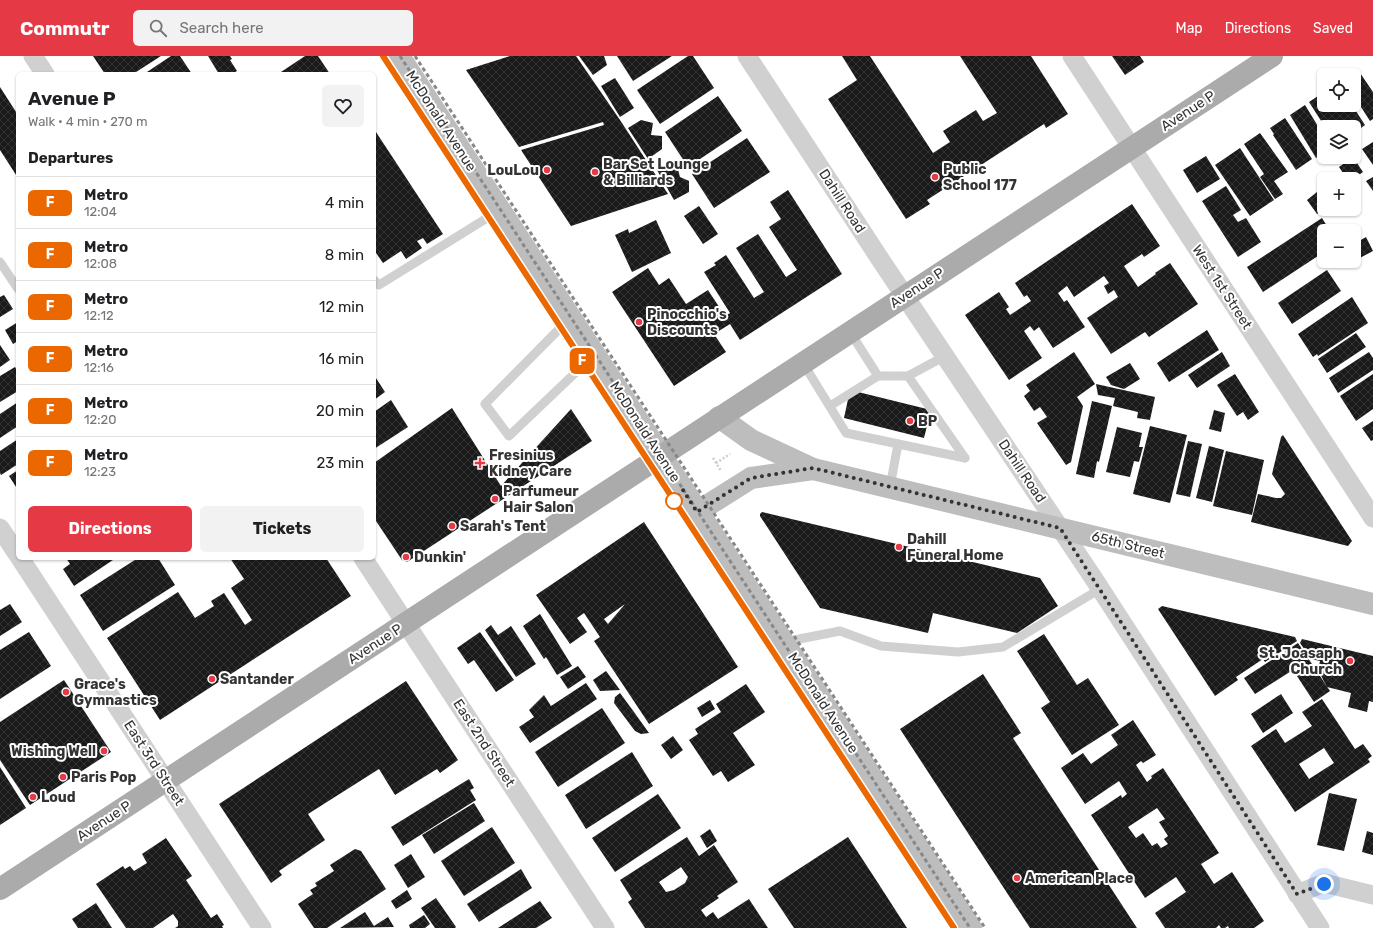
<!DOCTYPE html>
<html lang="en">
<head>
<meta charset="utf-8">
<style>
	:root { --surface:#fff; --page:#f2f2f2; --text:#202124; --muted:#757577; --line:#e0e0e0; --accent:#e63946 }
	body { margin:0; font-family:Rubik,sans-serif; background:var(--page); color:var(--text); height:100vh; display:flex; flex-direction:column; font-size:15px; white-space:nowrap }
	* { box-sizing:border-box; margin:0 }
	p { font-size:13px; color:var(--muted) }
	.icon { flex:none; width:22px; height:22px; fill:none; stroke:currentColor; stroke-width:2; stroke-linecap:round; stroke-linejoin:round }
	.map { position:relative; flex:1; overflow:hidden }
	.details { position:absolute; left:16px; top:16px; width:360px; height:488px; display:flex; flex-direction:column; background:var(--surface); border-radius:6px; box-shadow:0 1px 3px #0004 }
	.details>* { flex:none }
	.badge { padding:0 8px; border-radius:6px; font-size:14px; line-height:26px }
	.buttons { position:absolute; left:1317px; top:12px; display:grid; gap:8px }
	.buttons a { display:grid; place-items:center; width:44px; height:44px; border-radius:6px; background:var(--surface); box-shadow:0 1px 3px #0004; font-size:20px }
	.you { position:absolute; width:20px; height:20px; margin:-10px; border:3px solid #fff; border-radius:50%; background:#1a73e8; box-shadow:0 0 0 6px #1a73e833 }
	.map>.badge { position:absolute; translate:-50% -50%; box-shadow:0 0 0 2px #fff }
	h2 { padding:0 12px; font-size:15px; line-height:36px }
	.round { display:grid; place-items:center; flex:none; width:42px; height:42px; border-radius:6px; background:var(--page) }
	.headline { display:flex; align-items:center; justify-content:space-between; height:68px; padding:0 12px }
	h1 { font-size:19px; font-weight:700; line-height:30px }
	.primary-button { display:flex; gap:8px; margin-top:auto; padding:8px 12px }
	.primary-button a { flex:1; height:46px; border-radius:6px; background:var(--accent); color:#fff; font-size:16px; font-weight:700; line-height:46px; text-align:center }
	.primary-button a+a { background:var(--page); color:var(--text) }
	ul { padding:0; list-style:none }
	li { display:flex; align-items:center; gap:12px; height:52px; padding:0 12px; border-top:1px solid var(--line) }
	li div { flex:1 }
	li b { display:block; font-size:15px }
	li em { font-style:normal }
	li .badge { min-width:44px; font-weight:700; text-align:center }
	header { display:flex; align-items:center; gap:24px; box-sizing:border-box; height:56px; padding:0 20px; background:var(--accent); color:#fff }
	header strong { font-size:19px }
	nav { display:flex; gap:22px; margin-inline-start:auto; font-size:14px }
	.search { width:280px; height:36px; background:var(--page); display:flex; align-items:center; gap:10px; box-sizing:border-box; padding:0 14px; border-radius:6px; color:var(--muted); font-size:15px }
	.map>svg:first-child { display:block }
	.building { fill:url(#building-cross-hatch); fill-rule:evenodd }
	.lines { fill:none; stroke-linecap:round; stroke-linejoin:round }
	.path { stroke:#cdcdcd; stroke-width:2.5; stroke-dasharray:2 2; stroke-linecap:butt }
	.lane { stroke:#d0d0d0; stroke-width:9 }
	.street { stroke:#d0d0d0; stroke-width:19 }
	.secondary { stroke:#bdbdbd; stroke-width:22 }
	.primary { stroke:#ababab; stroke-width:22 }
	.rail { stroke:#888; stroke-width:3; stroke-dasharray:4 3; stroke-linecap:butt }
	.line-casing { stroke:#fff; stroke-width:9 }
	.line { stroke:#eb6800; stroke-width:6 }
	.walk { stroke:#333; stroke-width:4; stroke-dasharray:0 7.2 }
	.poi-dot { fill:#e63946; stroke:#fff; stroke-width:1.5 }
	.stop-dot { fill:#fff; stroke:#eb6800; stroke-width:2 }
	.labels { text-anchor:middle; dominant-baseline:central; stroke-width:4; stroke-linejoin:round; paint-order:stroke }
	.street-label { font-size:14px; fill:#333; stroke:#fff }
	.poi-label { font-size:14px; font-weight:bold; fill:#333; stroke:#fff; text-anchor:start }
</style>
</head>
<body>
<header>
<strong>Commutr</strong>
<div class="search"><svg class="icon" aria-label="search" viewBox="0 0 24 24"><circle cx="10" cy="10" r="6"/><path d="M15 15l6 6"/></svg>Search here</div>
<nav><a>Map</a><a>Directions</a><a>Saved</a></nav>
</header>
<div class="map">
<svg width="1373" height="872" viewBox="0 0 1373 872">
	<defs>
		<pattern id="building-cross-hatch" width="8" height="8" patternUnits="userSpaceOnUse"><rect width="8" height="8" fill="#1a1a1a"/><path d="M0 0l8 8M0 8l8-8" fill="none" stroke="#333"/></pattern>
	</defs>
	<rect width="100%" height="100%" fill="#fff"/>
	<g class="building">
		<path d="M93,0H161L133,18H105Z"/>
		<path d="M171,0H180L192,18H144Z"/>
		<path d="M208,0H230L232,3L230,4L237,15L231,18H219Z"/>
		<path d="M305,0H318L330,18H278Z"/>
		<path d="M510,0H576L620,64L668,138L571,170L521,94L604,69L603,66L519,91L466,14Z"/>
		<path d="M579,0H604L607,9L593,19Z"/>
		<path d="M617,0H672L633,25Z"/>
		<path d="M688,0H693L714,32L660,68L637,34Z"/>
		<path d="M842,0H870L933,97L950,86L943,75L976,54L983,65L997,57L960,0H1031L1068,58L1046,72L1044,68L927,144L930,148L906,163L828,43L857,24Z"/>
		<path d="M1112,0H1140L1144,6L1125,19Z"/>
		<path d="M1358,14L1373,36V63L1370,65L1354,40V19H1351Z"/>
		<path d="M615,22L634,52L620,61L601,30Z"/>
		<path d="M0,31L18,59V122L0,94Z"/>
		<path d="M1324,36V49H1352L1365,69L1354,77V71H1325L1309,46Z"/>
		<path d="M718,40L742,75L688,111L665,76Z"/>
		<path d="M1305,49L1324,80V97L1316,102L1290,59Z"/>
		<path d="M1285,62L1312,103L1296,114L1273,79L1274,78L1270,72Z"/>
		<path d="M641,64L653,67L651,79L662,80V93L648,103L628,72Z"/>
		<path d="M374,73L443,178L427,188L423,182L417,185L422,192L406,203L401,195L383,207L374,194Z"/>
		<path d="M1260,77L1288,116L1274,125L1283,138L1275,143L1260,121L1264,118L1244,88Z"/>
		<path d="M747,82L770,116L714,152L692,118Z"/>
		<path d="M1373,86V109L1362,93Z"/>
		<path d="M1240,92L1274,144L1250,160L1215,109Z"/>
		<path d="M1206,100L1220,123L1197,137L1183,114Z"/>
		<path d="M1353,101L1363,116L1353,123H1347L1339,111Z"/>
		<path d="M669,107L677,110L680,121L689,125V136L674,144L657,114Z"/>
		<path d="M1373,121V135L1366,125Z"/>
		<path d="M1354,129L1361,139L1354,143Z"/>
		<path d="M1226,130L1241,154L1233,159L1238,166L1246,162L1261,186L1238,201L1202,145Z"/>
		<path d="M788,134L842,218L740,284L730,268L714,278L726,296L674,330L612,236L648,212L659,229L669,222L686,248L708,234L725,260L730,257L704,216L716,209L714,207L726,199L754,242L764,236L736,192L758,178L786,221L797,214L769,171L781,163L770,146Z"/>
		<path d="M1317,136L1324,146V154L1317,158L1307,144Z"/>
		<path d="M1132,148L1160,190L1144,201L1142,198L1124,210L1138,231L1156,218L1155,217L1170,207L1198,248L1149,281L1145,276L1111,298L1087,262L1118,241L1114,234L1108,238L1104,230L1109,227L1104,220L1074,241L1067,230L1058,237L1064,246L1067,244L1085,271L1053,292L1039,271L1034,275L1030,270L1024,275L1042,302L1009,324L965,259L999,236L1009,251L1006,253L1010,259L1031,245L1027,239L1024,241L1015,227Z"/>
		<path d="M699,150L718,178L703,188L684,160Z"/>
		<path d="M1322,162L1330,175H1324V196L1263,236L1247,211Z"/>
		<path d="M656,164L671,197L632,216L615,179L628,173L629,177Z"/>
		<path d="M1366,181L1373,195L1354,205V188Z"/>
		<path d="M1327,214L1341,235L1292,268L1278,247Z"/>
		<path d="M4,239L13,253L0,261V241Z"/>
		<path d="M1352,241L1368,267L1318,300L1317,298L1313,301L1298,278Z"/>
		<path d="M18,266V285L13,288L5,274Z"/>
		<path d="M1207,274L1219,294L1169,326L1157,307Z"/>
		<path d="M1356,277L1366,291L1327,317L1318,303Z"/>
		<path d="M0,289L10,304L0,311Z"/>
		<path d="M1074,296L1095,328L1077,341L1083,350L1071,406L1066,409L1037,367L1047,361L1040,351L1034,355L1024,340L1030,335L1026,329Z"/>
		<path d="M1222,296L1230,310L1197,332L1188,319Z"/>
		<path d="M1369,296L1373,302V314L1338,337L1329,322Z"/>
		<path d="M1130,307L1140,323L1124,333L1111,329L1106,321Z"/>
		<path d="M15,311L18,316V335L0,346V320Z"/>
		<path d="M1235,318L1259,356L1248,364L1243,356L1237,360L1217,329Z"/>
		<path d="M1373,318V353L1356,365L1340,340Z"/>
		<path d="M374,319L385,336L374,344Z"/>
		<path d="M1096,328L1155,341L1150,364L1137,362L1138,356L1113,350L1115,342L1098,339Z"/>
		<path d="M850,334L931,354L924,382L844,362Z"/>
		<path d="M391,344L408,371L374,393V356Z"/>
		<path d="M1092,345L1112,350L1099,406L1097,405L1094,422L1076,418Z"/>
		<path d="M18,346V370L0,382V358Z"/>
		<path d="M452,352L501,430L571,353L592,385L407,506L402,504L374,462V407Z"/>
		<path d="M1214,354L1225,357L1221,376L1209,373Z"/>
		<path d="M1373,365V384L1371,385L1362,372Z"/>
		<path d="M1150,370L1187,379L1170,447L1133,438Z"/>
		<path d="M1117,371L1142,377L1139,391H1143L1139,406L1134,405L1130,421L1106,416Z"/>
		<path d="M1283,379L1352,485L1348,490L1251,466L1258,438L1276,442H1281L1285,438L1272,418L1281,381Z"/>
		<path d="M18,383V408L1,419L0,417V395Z"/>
		<path d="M1188,385L1202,388L1190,441L1176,438Z"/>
		<path d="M1209,390L1224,394L1212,446L1196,442Z"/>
		<path d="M1226,395L1264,404L1252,459L1213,450Z"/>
		<path d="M18,414V434L9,420Z"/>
		<path d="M762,456L1040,522L1058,550L1017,577L933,557L928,577L820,552L760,460V458Z"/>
		<path d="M644,466L738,611L649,668L594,585L600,581L584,557L577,562L587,576L570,588L536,539ZM625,548L620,554L608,568L604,563Z"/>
		<path d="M66,502H116L74,530L63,513L70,508Z"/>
		<path d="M138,502H158L175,529L103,575L80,539Z"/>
		<path d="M230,502H326L351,540L160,664L107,582L178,536L195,562L214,550L211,545L224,537L245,569L252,564L231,532L244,523Z"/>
		<path d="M10,548L22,566L0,580V554Z"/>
		<path d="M1162,550L1295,581L1297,585L1265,606L1263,603L1236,621L1238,624L1215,640L1158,553Z"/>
		<path d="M540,558L572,610L557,619L546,601L544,603L523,570Z"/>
		<path d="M491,569L498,579L511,570L536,608L516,621L485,574Z"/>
		<path d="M29,576L51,610L0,643V594Z"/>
		<path d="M480,576L514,624L496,636L474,604L468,608L457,592Z"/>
		<path d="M1044,578L1077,629L1088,622L1119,669L1072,699L1041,652L1050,646L1017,595Z"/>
		<path d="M1302,583L1373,600V646L1369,645L1367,656L1348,651L1351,637L1327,631L1318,614L1320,605L1311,603L1300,587Z"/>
		<path d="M1298,587L1330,635L1314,646L1293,614L1255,638L1244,622Z"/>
		<path d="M578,610L586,621L568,633L560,621Z"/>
		<path d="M606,615L620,634L600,635L593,624Z"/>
		<path d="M983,618L1021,677L1013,682L1137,872H1030L900,673Z"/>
		<path d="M64,624L111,696L30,749L0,704V666Z"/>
		<path d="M406,625L458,704L440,717L437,713L395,739L379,713L308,758L325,784L279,815L282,819L271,827L219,748Z"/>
		<path d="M586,627L597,643L530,687L519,671L534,661L529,654L544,639L551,650Z"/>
		<path d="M746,628L765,656L733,677L755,709L728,726L721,715L713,720L689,684L698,678L695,673L721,656L716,648Z"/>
		<path d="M620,637L634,656L649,677L641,678L635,675L614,647L615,641Z"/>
		<path d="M1281,638L1293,657L1263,677L1251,658Z"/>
		<path d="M1322,643L1355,693L1363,688L1372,700L1368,703L1370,706L1295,756L1251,690L1276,673L1285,687L1312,670L1302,656ZM1324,692L1334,707L1309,723L1299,708Z"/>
		<path d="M710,644L715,653L702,661L697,652Z"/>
		<path d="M602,652L625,687L558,731L535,696Z"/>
		<path d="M1133,664L1156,699L1143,707L1141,705L1136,709L1147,726L1152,722L1151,720L1163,712L1219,797L1201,808L1214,828L1232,816L1264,865L1254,872H1229L1228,870L1225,872H1221L1219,869L1216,872H1165L1155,857L1186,836L1176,821L1145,842L1091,759L1121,739L1122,742L1127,738L1119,725L1085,748L1061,712L1083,697L1091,708L1118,689L1111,679ZM1157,752L1165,763L1159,766L1168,780L1164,783L1168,788L1161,792L1157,787L1152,790L1143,777L1136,782L1128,771Z"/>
		<path d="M673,680L683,694L671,703L661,689Z"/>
		<path d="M632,696L653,730L586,773L565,739Z"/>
		<path d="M0,711L26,752L0,769Z"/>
		<path d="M469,723L474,732L470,734L476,744L403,790L391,771Z"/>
		<path d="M1329,737L1357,743L1344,795L1317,789Z"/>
		<path d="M658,738L681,772L615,816L592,782Z"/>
		<path d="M474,747L485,765L434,798L422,779Z"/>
		<path d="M492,771L515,807L464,840L441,805Z"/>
		<path d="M710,773L717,785L707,792L700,780Z"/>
		<path d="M1367,775L1373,777V799L1362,796Z"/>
		<path d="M687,781L699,800L714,789L738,826L717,840L719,842L701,854L706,861L713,856L718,863L749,843L768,872H645L628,846L632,843L620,824ZM681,811L688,821L685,827L674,834L666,836L659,826Z"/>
		<path d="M848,781L878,827L907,872H794L768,833Z"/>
		<path d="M166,782L192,820L186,824L211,862L217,858L224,869L222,870L223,872H175L178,870V865L173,858L153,872H126L96,828L123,810L125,813L130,810L134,815L147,807L142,798Z"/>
		<path d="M355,793L361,795L386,833L327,872H314L298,848L313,838L310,834L317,830L315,827L334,815L330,809Z"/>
		<path d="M411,798L425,821L408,832L394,809Z"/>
		<path d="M521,813L532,832L479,866L467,848Z"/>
		<path d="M407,834L412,843L396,853L391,845Z"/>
		<path d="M436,842L456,871L455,872H435L421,852Z"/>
		<path d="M540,845L552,862L536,872H498Z"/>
		<path d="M96,847L112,872H78L72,863Z"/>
		<path d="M365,856L374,870L388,861L394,871L340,872Z"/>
		<path d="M424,859L430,868L425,872H410L409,869Z"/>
	</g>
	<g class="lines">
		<g class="path">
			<path d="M713,402L721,415"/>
			<path d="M716,407L730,398"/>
		</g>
		<g class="lane">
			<path d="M0,206L18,233"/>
			<path d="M374,224L379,229L500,154"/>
			<path d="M570,262L485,348L509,380L594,299"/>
			<path d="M850,276L878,320H908L945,300"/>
			<path d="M803,307L846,377L965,402"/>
			<path d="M908,320L965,402"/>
			<path d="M830,350L878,320"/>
			<path d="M890,431L898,388"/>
			<path d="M784,586L840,575L881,590L958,596L1003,591L1100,533"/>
		</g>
		<g class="street">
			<path d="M33,0L45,18"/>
			<path d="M747,0L882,206L1094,523L1320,872"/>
			<path d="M1072,0L1373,462"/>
			<path d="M0,472L18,499"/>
			<path d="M20,502L262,872"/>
			<path d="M363,502L605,872"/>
			<path d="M1297,838L1324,827L1373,839"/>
		</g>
		<g class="secondary">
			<path d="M399,0L971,872"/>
			<path d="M719,361L751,384L813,413L1373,548"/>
			<path d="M697,456L751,422L813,413"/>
		</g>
		<path class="primary" d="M0,833L1272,0"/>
		<g class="rail">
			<path d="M383,0L954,872"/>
			<path d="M400,0L970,872"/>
			<path d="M415,0L985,872"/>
		</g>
	</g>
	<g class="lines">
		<g class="line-casing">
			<path id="line" d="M383,0L954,872"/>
		</g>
		<use href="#line" class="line"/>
		<path class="walk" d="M674,445L683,434L697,456L751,422L813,412L1060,472L1297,838L1324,828"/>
	</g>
	<g class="poi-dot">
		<circle cx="547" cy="114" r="4"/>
		<circle cx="595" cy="116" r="4"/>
		<circle cx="935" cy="121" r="4"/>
		<circle cx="639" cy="266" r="4"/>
		<circle cx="910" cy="365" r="4"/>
		<path d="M478 401h4v4h4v4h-4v4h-4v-4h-4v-4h4z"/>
		<circle cx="495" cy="443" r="4"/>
		<circle cx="452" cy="470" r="4"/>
		<circle cx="899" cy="491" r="4"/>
		<circle cx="406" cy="501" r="4"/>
		<circle cx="1350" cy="605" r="4"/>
		<circle cx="212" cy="623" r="4"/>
		<circle cx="66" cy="636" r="4"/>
		<circle cx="104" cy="695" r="4"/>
		<circle cx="63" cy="721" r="4"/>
		<circle cx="33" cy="741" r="4"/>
		<circle cx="1017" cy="822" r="4"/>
	</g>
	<circle class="stop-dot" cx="674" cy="445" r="8"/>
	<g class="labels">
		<g class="street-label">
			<text transform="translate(1188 55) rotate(-33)">Avenue P</text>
			<text transform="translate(441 65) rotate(57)">McDonald Avenue</text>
			<text transform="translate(842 145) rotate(57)">Dahill Road</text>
			<text transform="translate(1222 231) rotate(57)">West 1st Street</text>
			<text transform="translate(917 232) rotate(-33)">Avenue P</text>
			<text transform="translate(645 376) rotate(57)">McDonald Avenue</text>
			<text transform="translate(1022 415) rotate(56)">Dahill Road</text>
			<text transform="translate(1128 489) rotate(14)">65th Street</text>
			<text transform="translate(375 588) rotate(-33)">Avenue P</text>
			<text transform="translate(823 647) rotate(57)">McDonald Avenue</text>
			<text transform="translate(484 687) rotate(57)">East 2nd Street</text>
			<text transform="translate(154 707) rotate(57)">East 3rd Street</text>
			<text transform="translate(104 765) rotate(-33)">Avenue P</text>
		</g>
		<g class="poi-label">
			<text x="603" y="108">Bar Set Lounge<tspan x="603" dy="16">&amp; Billiards</tspan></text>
			<text x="943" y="113">Public<tspan x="943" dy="16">School 177</tspan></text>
			<text x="539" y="114" text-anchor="end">LouLou</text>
			<text x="647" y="258">Pinocchio's<tspan x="647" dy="16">Discounts</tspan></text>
			<text x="918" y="365">BP</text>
			<text x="489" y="399">Fresinius<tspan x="489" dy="16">Kidney Care</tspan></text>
			<text x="503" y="435">Parfumeur<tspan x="503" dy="16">Hair Salon</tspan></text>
			<text x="460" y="470">Sarah's Tent</text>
			<text x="907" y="483">Dahill<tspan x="907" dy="16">Funeral Home</tspan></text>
			<text x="414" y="501">Dunkin'</text>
			<text x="1342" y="597" text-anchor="end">St. Joasaph<tspan x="1342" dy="16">Church</tspan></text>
			<text x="220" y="623">Santander</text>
			<text x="74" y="628">Grace's<tspan x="74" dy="16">Gymnastics</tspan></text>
			<text x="96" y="695" text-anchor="end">Wishing Well</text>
			<text x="71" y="721">Paris Pop</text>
			<text x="41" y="741">Loud</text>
			<text x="1025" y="822">American Place</text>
		</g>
	</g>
</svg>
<div class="buttons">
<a><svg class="icon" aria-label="locate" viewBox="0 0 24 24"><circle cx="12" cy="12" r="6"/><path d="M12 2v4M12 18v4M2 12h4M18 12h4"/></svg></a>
<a><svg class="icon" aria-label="layers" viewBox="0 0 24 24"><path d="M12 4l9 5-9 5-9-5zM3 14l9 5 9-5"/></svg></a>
<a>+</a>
<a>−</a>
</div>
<div class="you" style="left:1324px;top:828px"></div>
<b class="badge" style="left:582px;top:305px;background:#eb6800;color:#fff">F</b>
<section class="details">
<div class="headline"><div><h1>Avenue P</h1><p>Walk · 4 min · 270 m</p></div><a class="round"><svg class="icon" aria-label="heart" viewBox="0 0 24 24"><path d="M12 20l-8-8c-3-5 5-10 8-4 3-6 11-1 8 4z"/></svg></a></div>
<h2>Departures</h2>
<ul>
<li><span class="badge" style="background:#eb6800;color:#fff">F</span><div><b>Metro</b><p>12:04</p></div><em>4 min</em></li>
<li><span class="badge" style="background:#eb6800;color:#fff">F</span><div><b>Metro</b><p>12:08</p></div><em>8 min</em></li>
<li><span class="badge" style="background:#eb6800;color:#fff">F</span><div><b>Metro</b><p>12:12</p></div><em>12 min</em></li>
<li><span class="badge" style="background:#eb6800;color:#fff">F</span><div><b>Metro</b><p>12:16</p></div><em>16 min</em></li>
<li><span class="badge" style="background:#eb6800;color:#fff">F</span><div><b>Metro</b><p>12:20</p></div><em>20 min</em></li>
<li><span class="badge" style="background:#eb6800;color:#fff">F</span><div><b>Metro</b><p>12:23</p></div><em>23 min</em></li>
</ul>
<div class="primary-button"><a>Directions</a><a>Tickets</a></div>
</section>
</div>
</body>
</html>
